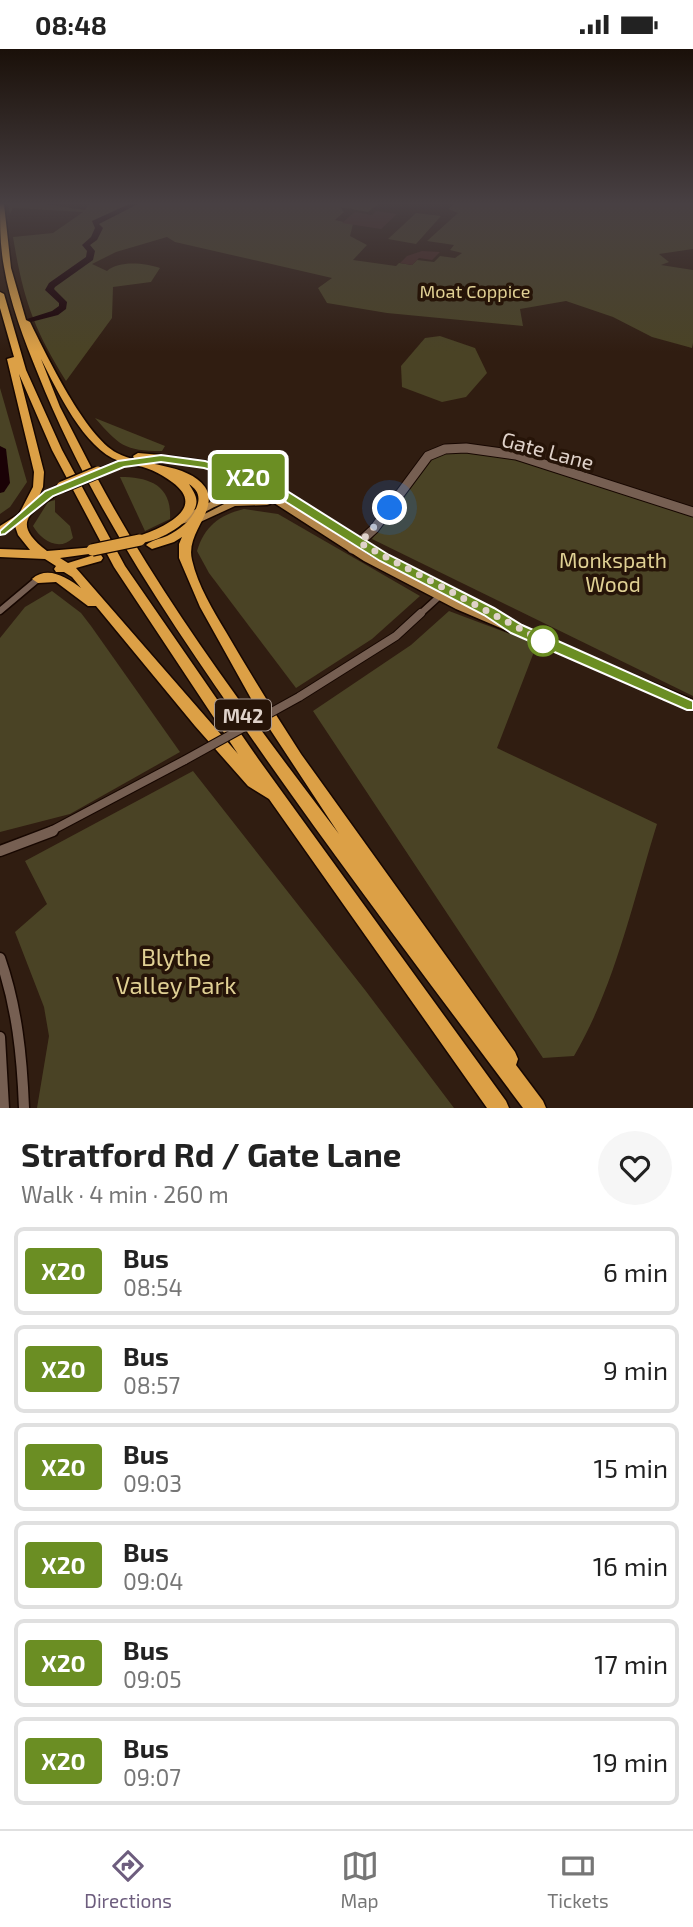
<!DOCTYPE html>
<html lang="en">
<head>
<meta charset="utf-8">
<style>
	:root { --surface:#fff; --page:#f6f6f6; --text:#222; --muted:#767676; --line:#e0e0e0; --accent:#6d5d7e }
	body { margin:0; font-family:"Exo 2",sans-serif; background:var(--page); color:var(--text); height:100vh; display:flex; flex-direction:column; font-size:26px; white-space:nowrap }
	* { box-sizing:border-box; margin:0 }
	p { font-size:23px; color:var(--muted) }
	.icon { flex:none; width:38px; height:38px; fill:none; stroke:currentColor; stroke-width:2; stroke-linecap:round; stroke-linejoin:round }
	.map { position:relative; height:1059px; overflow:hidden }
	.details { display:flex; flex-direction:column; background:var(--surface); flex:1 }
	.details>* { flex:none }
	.badge { padding:0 14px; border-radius:5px; font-size:24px; line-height:46px }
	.you { position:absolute; width:35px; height:35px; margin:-18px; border:5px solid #fff; border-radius:50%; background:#1a73e8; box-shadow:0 0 0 10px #1a73e833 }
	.map>.badge { position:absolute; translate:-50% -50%; box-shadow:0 0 0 4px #fff }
	.round { display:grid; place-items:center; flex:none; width:74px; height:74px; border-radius:37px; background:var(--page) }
	.overview { display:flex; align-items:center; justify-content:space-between; height:119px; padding:0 21px }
	h1 { font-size:33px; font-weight:700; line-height:52px }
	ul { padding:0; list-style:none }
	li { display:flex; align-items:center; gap:21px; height:88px; margin:0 14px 10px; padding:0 7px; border:4px solid var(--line); border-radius:10px }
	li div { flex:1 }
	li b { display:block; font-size:26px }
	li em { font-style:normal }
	li .badge { min-width:77px; font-weight:700; text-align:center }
	.status { display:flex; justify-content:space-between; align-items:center; height:49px; padding:0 35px; background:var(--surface); direction:ltr }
	.status svg { height:19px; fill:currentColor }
	.menu { display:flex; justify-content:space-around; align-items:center; height:98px; border-top:2px solid var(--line); background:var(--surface); font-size:19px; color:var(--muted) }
	.menu a { display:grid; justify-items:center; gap:4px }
	.menu .current { color:var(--accent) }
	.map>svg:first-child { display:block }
	.green { fill:#4a4325 }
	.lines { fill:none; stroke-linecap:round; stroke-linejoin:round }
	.river { fill:#1a0206; fill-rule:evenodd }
	.building { fill:#482822 }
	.street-far2-casing { stroke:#170701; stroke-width:9 }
	.street-far1-casing { stroke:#170701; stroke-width:10 }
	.street-casing { stroke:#170701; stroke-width:13 }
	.secondary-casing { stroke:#170701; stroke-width:11 }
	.primary-casing { stroke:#170701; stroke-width:3 }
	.highway-casing { stroke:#170701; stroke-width:3 }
	.street-far2 { stroke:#765f52; stroke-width:6 }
	.street-far1 { stroke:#765f52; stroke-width:8 }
	.street { stroke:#765f52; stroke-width:10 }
	.secondary { stroke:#765f52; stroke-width:9 }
	.primary { fill:#b3864b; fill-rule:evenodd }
	.highway { fill:#dca046; fill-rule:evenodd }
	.street-bridge-casing { stroke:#170701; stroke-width:10; stroke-linecap:butt }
	.highway-bridge-casing { stroke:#170701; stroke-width:14; stroke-linecap:butt }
	.street-bridge { stroke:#765f52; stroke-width:8 }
	.highway-bridge { stroke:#dca046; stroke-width:11 }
	.line { fill:#6b8e23; stroke:#fff; stroke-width:2 }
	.walk { stroke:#dfd2ca; stroke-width:7; stroke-dasharray:0 12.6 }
	.stop-dot { fill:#fff; stroke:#6b8e23; stroke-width:3.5 }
	.labels { text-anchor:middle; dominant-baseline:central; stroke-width:7; stroke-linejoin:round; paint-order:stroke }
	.far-park-label { font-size:18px; fill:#e0d094; stroke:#261408 }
	.shield { fill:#261408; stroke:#a89990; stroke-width:2 }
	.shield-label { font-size:19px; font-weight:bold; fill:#dfd2ca }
	.street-label { font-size:21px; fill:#dfd2ca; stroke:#261408 }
	.park-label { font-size:21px; fill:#e0d094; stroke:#261408 }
	.near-park-label { font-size:24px; fill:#e0d094; stroke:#261408 }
</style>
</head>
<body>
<div class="status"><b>08:48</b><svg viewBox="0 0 49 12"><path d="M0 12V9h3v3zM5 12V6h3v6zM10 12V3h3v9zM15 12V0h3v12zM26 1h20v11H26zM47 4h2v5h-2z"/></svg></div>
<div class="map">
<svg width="693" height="1059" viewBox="0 0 693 1059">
	<rect width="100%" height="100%" fill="#301d11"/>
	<g class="green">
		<path d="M8,155H44L85,161L89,155H378L368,163L340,158L344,163L335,171L353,175L350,187L367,196L353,211L396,217L399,214L412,216L417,211L434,213L440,207L455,209L462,204L450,201L454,196L427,192L458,164L448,160L454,155H693V200L659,205L669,213L661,216L693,221V294L692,299L652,288L613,268L566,252L520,260L523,277L387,264L327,254L318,239L332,229L175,193L167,188L116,203L92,215L107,222C119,211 145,214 160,219L151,233L113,238L112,269L66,332C33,279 23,249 13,188L53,184L83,163L13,159L10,165Z"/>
		<path d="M416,164L441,167L416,195L388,190Z"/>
		<path d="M440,287L475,299L487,324L466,348L442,353L402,338L401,317L425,289Z"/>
		<path d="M0,339L27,433L10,458L0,465Z"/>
		<path d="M95,369L165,397L162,402C124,402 119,396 95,369Z"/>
		<path d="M457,401L500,405L693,465V647L372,490L438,403Z"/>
		<path d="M120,428C149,428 172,436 170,470L145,482Z"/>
		<path d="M55,451V463L70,477L73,489C59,503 41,491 33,477L48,453Z"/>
		<path d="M244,460L278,465L420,547L372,590L296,639L209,524L197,502C204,478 219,466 244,460Z"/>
		<path d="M52,542L81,564L91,577L180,703L70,765L0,783V589L25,558Z"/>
		<path d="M449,562L537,595L497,699L657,775C633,852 615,937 574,1007L543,1009L313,662L411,596Z"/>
		<path d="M193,722L365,941L454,1059H37L49,987L44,958L15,883L47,855L25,812Z"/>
	</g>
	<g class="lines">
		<g class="river">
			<path d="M129,155H138L99,175L103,179L97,191L90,196L95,202L93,211L55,238L54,240L67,253L66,260L58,266L27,274V270L52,262L59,257V254L45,241L49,234L86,208L87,202L82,196L91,188L95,179L92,172Z"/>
			<path d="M0,397L6,400L10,434L4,443L0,444Z"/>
		</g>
	</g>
	<g class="building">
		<path d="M376,162L397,165L381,180L342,174L355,163L372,166Z"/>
		<path d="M422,202L440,203L432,211L419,209L412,216L400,214L407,207Z"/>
	</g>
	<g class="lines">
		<g class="street-far2-casing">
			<g id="street-far2">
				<path d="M0,562L38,530"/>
				<path d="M419,566L442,545"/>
			</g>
		</g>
		<g class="street-far1-casing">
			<g id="street-far1">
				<path d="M299,648L396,587L421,564"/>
				<path d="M49,783L185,711"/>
			</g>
		</g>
		<g class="street-casing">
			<g id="street">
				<path d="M0,802L53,782"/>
				<path d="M0,909C17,958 22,1007 24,1059"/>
				<path d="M0,988L4,1059"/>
			</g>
		</g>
		<g class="secondary-casing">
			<path id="secondary" d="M352,500L374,480L428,407L445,400L466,399L516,406L693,463"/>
		</g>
		<g class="primary-casing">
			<path id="primary" d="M169,407L205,412L237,422L268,435L386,505L489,558L503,566L505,569L503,571L693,651V661L456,560L364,512L271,452L270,455L267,456L235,457L198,474L193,471L230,452L269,451C244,443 220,454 198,467C190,471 185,476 177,475L175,473L177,471C207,453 235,438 271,444C240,427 203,412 167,413C156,413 145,415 134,416L130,413L134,410ZM281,450L378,509L470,557L372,508Z"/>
		</g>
		<g class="highway-casing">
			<g id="highway">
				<path d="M0,155H4L11,219L26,271L30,273C47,307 85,387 117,404C141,417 188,414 205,438C220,461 185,483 192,511C198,537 213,561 226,583C250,624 275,665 301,705L515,1003L518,1010L516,1016L543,1052L546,1059H523C435,941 346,824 262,704C178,584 92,461 38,325C24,291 10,254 4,218C0,197 0,176 0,155ZM41,310C57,341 84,400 119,412L93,422L60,358ZM131,416C146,417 160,424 172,433C209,460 160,480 136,488L134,491L136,494C153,496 192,475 196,456C198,448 193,442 189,435C196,440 200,445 198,454C194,470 181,480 167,487C160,490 152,491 146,496L152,500L174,493L182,488L179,495V509L200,558L258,662L339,785C252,670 163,553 95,425Z"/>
				<path d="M0,243L4,245L26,321L62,401L125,517L259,711L506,1052L509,1059H487L269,750L248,737L195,677L96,557H88L56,533L38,534L32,530C48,516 67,529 81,539L72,528L64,523H56L54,520L56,517L45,510L0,508V500L30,501L18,486L15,477L0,486V477L19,465L33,438L34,423L7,310L14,308L0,259ZM19,325L52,401L114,518L238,705L76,519L101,512L103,509L101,506L97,505L68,514L60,509L96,504L98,501L96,498L47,502C2,468 43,459 67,438L66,436H58L39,447L43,438L44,423Z"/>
				<path d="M138,404L161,406L166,409L161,412L134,409L133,407Z"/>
			</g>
		</g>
		<use href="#street-far2" class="street-far2"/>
		<use href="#street-far1" class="street-far1"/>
		<use href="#street" class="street"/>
		<use href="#secondary" class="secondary"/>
		<use href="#primary" class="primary"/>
		<use href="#highway" class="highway"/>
		<g class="street-bridge-casing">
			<path id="street-bridge" d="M185,711L299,648"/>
		</g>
		<g class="highway-bridge-casing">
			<g id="highway-bridge">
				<path d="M62,438L98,423"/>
				<path d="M92,501L140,491"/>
			</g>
		</g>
		<use href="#street-bridge" class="street-bridge"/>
		<use href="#highway-bridge" class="highway-bridge"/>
	</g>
	<linearGradient id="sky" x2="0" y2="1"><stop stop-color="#1a1009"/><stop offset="0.51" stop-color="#484043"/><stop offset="1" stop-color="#484043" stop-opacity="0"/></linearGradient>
	<rect width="693" height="303" fill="url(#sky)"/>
	<path class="line" d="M161,406L205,412L258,428L279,437L389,506L494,559L522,576L693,652V661H687L511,584L484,566L380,512L270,443L250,433L204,419L161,413L124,418L53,447L5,485L0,486V482L45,442L118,412Z"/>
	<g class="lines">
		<path class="walk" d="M390,459L360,494L543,592"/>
	</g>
	<circle class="stop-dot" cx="543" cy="592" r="14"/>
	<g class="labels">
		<g class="far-park-label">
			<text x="475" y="242">Moat Coppice</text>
		</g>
		<rect class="shield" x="215" y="650.5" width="56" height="31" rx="5"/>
		<g class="shield-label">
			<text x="243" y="666">M42</text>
		</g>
		<g class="street-label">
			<text transform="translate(548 401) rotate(15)">Gate Lane</text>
		</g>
		<g class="park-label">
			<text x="613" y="510">Monkspath<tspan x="613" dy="24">Wood</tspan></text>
		</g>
		<g class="near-park-label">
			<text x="176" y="907">Blythe<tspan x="176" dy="28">Valley Park</tspan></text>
		</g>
	</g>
</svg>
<div class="you" style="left:390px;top:459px"></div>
<b class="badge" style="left:248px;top:428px;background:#6b8e23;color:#fff">X20</b>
</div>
<section class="details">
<div class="overview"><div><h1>Stratford Rd / Gate Lane</h1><p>Walk · 4 min · 260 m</p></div><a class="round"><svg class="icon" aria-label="heart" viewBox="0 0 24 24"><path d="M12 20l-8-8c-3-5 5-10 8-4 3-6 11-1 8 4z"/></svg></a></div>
<ul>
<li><span class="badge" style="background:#6b8e23;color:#fff">X20</span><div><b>Bus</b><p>08:54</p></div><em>6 min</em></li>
<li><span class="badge" style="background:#6b8e23;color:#fff">X20</span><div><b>Bus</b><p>08:57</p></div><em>9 min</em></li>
<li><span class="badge" style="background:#6b8e23;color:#fff">X20</span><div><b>Bus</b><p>09:03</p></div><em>15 min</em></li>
<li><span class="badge" style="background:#6b8e23;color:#fff">X20</span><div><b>Bus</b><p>09:04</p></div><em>16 min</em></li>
<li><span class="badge" style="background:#6b8e23;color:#fff">X20</span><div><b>Bus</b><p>09:05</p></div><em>17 min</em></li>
<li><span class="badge" style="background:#6b8e23;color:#fff">X20</span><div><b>Bus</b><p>09:07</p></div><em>19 min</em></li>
</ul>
</section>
<nav class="menu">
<a class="current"><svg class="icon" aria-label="directions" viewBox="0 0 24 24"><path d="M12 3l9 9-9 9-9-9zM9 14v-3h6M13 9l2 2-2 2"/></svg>Directions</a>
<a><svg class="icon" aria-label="map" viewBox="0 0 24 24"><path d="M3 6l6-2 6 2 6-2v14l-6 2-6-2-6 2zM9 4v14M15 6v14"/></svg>Map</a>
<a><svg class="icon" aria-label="tickets" viewBox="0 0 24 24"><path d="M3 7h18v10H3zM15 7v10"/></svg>Tickets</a>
</nav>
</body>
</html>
